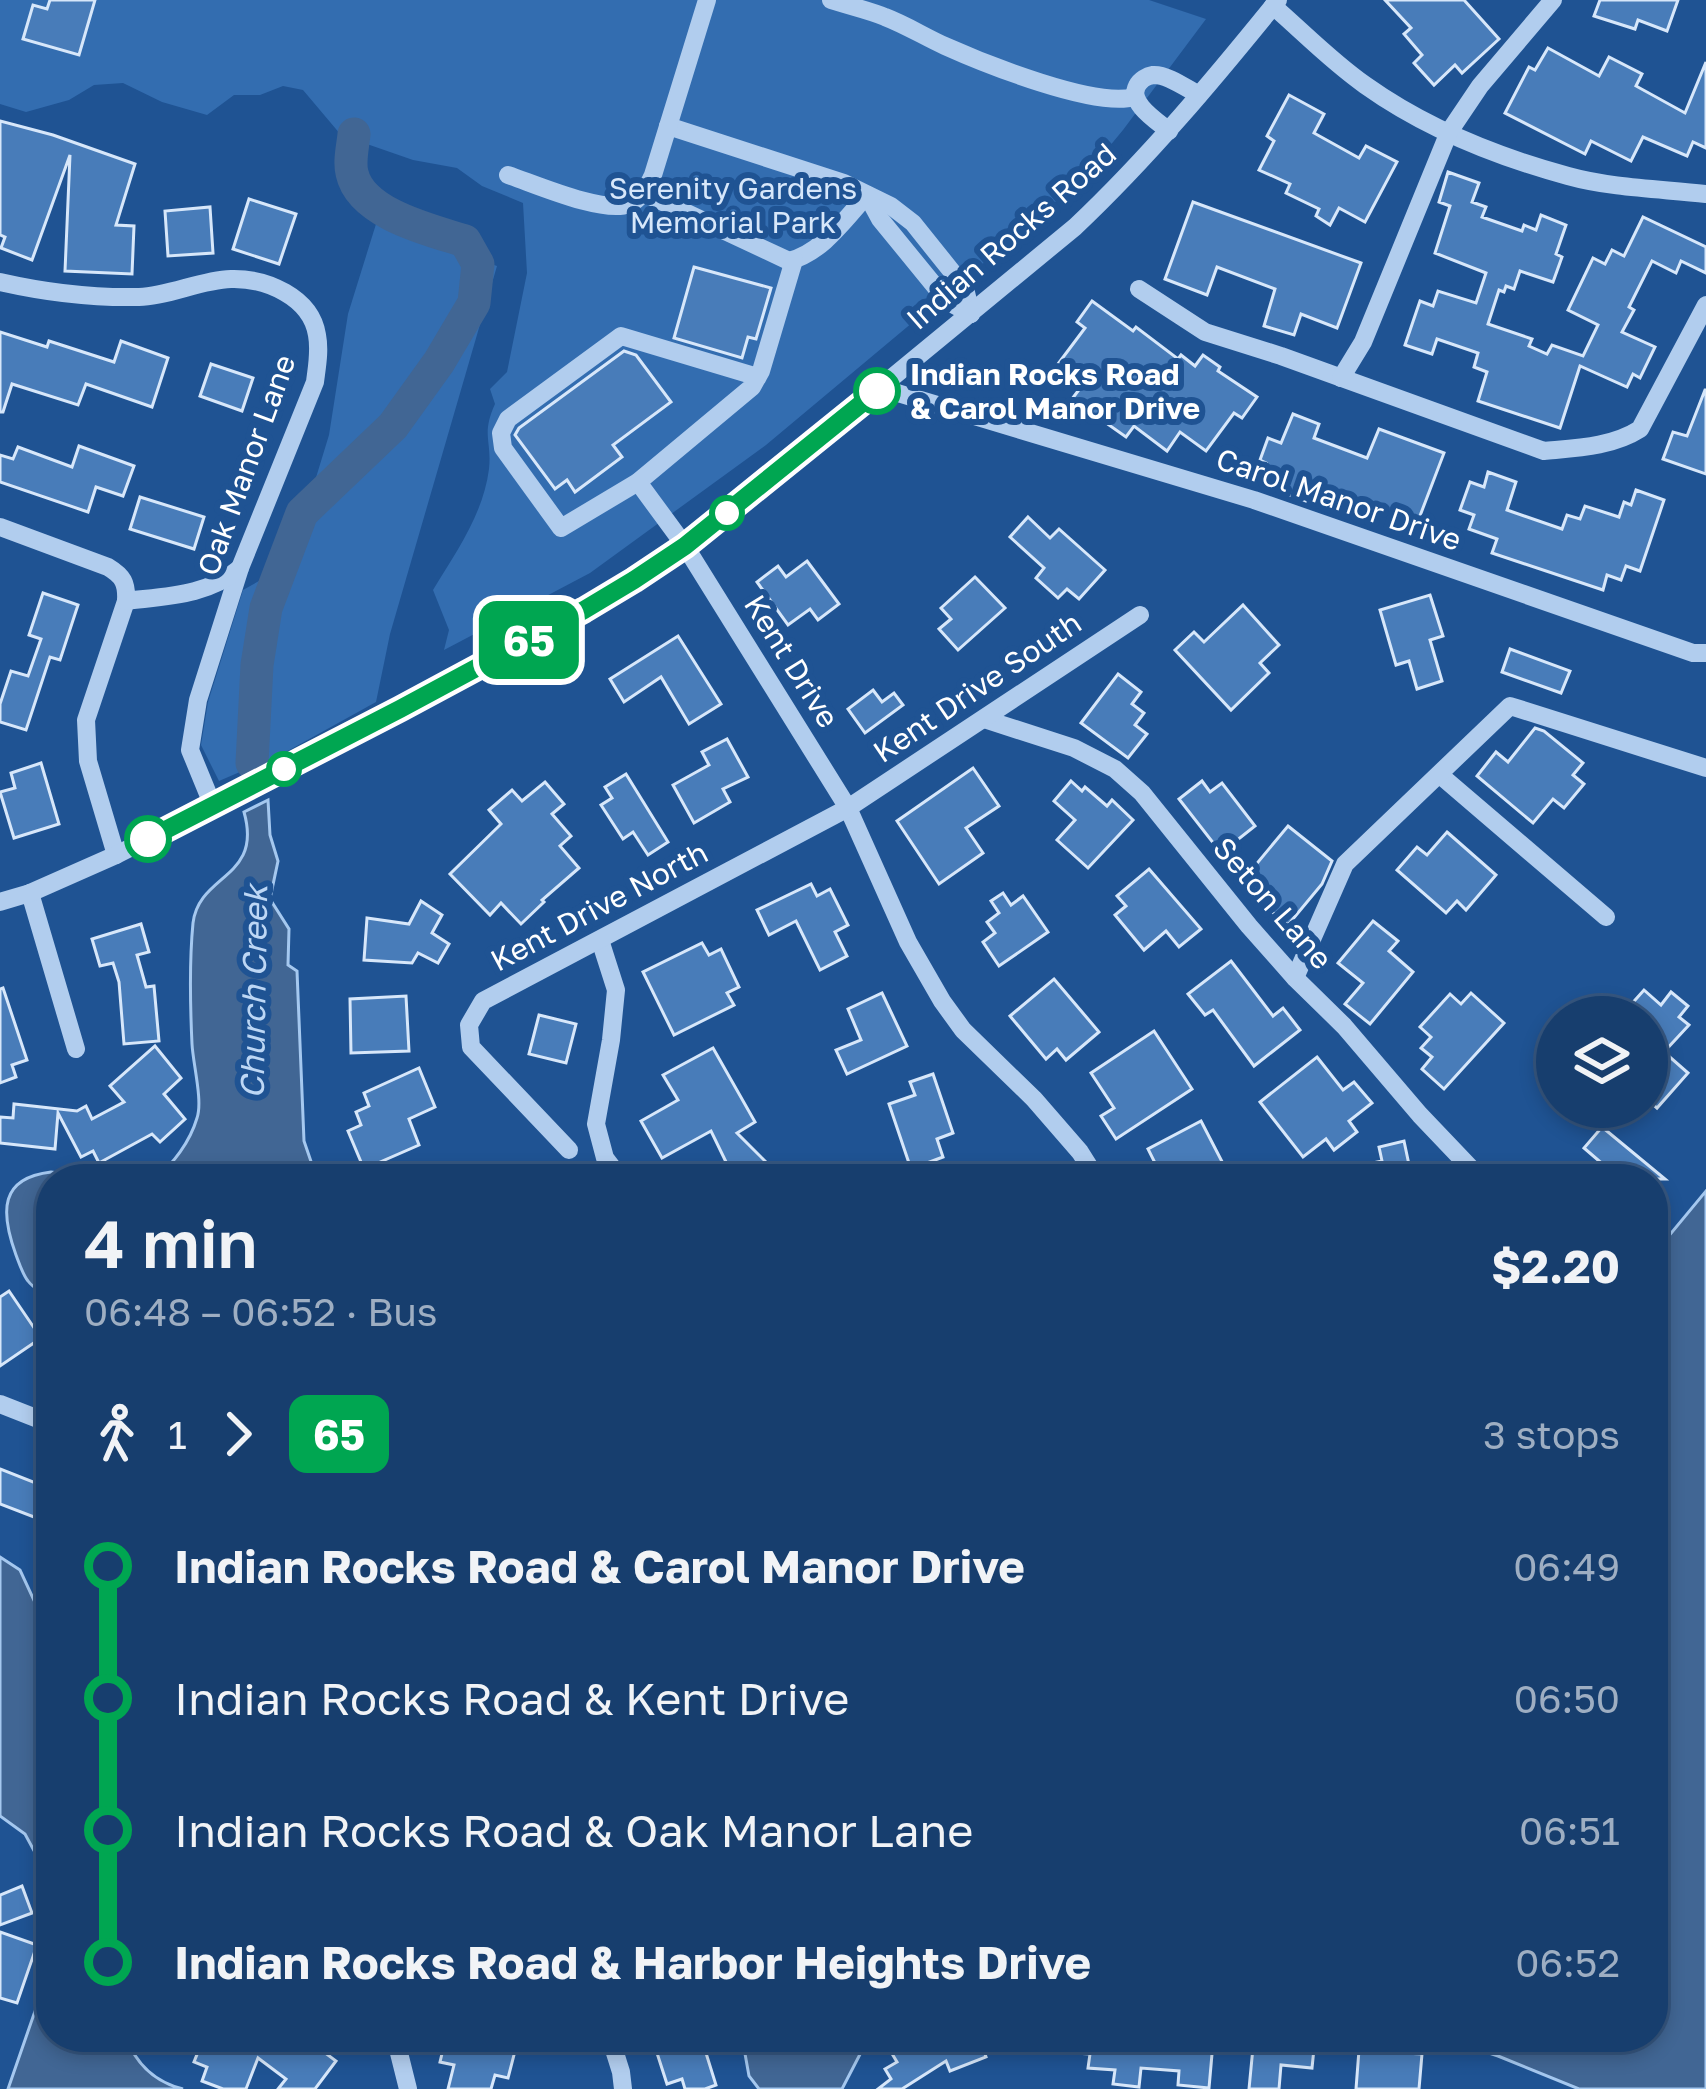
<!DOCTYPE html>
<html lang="en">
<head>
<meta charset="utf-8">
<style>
	:root { --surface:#173e6e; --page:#244976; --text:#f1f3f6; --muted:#9eaec2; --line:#365781 }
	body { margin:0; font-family:"Golos Text",sans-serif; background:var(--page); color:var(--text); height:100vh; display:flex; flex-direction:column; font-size:45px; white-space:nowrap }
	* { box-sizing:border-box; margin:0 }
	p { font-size:39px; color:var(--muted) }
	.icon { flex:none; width:66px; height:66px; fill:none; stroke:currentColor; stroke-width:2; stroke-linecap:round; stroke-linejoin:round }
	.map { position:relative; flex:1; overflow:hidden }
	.details { position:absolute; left:36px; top:1164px; width:1632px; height:888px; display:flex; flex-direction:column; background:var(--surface); border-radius:48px; box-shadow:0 6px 18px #0003,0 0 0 3px var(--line) }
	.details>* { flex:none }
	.badge { padding:0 24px; border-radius:18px; font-size:42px; line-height:78px }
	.fabs { position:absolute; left:1536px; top:996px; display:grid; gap:24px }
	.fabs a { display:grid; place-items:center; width:132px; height:132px; border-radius:50%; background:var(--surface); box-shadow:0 6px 18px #0003,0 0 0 3px var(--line); font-size:60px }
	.map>.badge { position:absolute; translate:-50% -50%; box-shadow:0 0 0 6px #fff }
	.legs { display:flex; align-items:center; gap:18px; height:132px; padding:0 48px; font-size:39px }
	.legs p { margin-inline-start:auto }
	.overview { display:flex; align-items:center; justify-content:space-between; height:204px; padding:0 48px }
	h1 { font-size:66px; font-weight:600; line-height:90px }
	ul { padding:0 48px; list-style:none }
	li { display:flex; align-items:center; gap:42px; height:132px; font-size:45px }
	li i { display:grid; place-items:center; width:18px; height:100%; margin:0 15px; background:currentColor }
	li i::after { content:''; width:30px; height:30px; margin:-15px; border:9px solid; border-radius:50%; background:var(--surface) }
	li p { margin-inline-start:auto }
	li:first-child i { background:linear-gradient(#0000 50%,currentColor 0) }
	li:last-child i { background:linear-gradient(currentColor 50%,#0000 0) }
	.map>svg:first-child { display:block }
	.green { fill:#336db0 }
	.water { fill:#416694; stroke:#a5c8ef; stroke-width:3 }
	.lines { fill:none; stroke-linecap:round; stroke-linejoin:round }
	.river { stroke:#416694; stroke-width:33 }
	.building { fill:#487cb9; stroke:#d7e7fa; stroke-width:3 }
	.minor { stroke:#b1cdee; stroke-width:18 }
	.line-1-casing { stroke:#fff; stroke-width:27 }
	.line-1 { stroke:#00a651; stroke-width:18 }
	.stop-1-dot { fill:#fff; stroke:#00a651; stroke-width:6 }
	.labels { text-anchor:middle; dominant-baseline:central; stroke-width:12; stroke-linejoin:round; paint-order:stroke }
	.park-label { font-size:30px; fill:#d7e7fa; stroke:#1f5393 }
	.street-label { font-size:30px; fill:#fff; stroke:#1f5393 }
	.stop-label { font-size:30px; font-weight:bold; fill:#fff; stroke:#1f5393; text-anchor:start }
	.water-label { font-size:33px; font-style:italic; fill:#bdd7f5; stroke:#1f5393 }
</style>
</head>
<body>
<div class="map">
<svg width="1706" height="2089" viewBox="0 0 1706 2089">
	<rect width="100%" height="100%" fill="#1f5393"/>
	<g class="green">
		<path d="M0,0H1149L1206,19L1123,130L1094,165L1047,210L766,445L590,573L444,650L449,630L433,590C456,552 483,515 489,469C492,440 481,435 495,404L490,389L507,372L527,273L523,203L482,186L457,168L413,160L341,135L303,90L283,86L260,95H234L207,115L162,102L123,83L94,85L69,100L26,112L0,104Z"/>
		<path d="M376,224L497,266L390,634L376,702L284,753L219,781L201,745L208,702L243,590L275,572L307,507L329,435L348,314Z"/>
	</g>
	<g class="water">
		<path d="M268,800L270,835L278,861L270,899L289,929L288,965L297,971L304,1141L317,1179H155C173,1164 190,1142 197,1118C203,1101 193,1064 192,1044C190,1002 189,964 193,923C199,873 263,879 244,812Z"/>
		<path d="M51,1172L103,1179H51V1300C44,1294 33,1288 28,1281C23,1275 19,1263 16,1255C0,1211 0,1178 51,1172Z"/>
		<path d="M1706,1191V2089H1579L1498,2056L1441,2037H1653V1255Z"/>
		<path d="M0,1557L20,1570L51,1637V1882L25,1834L0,1816Z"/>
		<path d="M51,1965V2037H126C136,2064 155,2082 183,2089H8Z"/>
		<path d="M742,2037H869L842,2089H759L749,2076Z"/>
	</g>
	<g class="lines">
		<path class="river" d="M252,763L257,665L266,608L302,513L393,426L439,362L474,303L478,264L465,241C430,230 361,214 352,173C349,161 353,146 354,134"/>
	</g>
	<g class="building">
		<path d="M50,0H95L79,55L23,39L33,5L47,9Z"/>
		<path d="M1385,0H1464L1499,39L1462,73L1455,65L1434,85L1414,63L1422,55L1404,34L1411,28Z"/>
		<path d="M1600,0H1678L1667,31L1638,20L1635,29L1594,16Z"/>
		<path d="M1548,48L1599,76L1609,57L1642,74L1636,86L1685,113L1706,62V148L1693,142L1687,156L1643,137L1631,161L1591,141L1585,154L1505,113L1529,67L1535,70Z"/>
		<path d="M1289,95L1324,114L1314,133L1359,158L1366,146L1397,162L1365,222L1339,208L1330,225L1316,216L1319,209L1286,193L1290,184L1259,170L1274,141L1267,136Z"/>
		<path d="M0,121L53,135L135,164L116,225L134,226L132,274L65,271L70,155L32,260L1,248L5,237L0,235Z"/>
		<path d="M1448,172L1479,183L1472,202L1486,207L1482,217L1522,231L1524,225L1536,230L1541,215L1566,225L1556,254L1562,257L1553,282L1520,271L1514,289L1506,286L1504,292L1499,290L1488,324L1532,339L1529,346L1547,354L1552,345L1583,356L1598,325L1568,310L1593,258L1605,264L1612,250L1624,256L1643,217L1706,247V273L1681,261L1676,273L1652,261L1629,307L1634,310L1622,332L1655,347L1640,378L1633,374L1627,387L1580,366L1560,428L1478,401L1487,372L1474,367L1478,353L1437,339L1432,354L1405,345L1420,301L1433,306L1438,291L1476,303L1486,273L1435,253L1450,206L1439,202Z"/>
		<path d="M249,199L296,214L279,264L233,249Z"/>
		<path d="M1193,202L1361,263L1337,328L1301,314L1294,335L1264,326L1275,289L1217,267L1207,295L1165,279Z"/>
		<path d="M210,207L213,253L168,256L165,211Z"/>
		<path d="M694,267L771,288L756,339L748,337L742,358L674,338Z"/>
		<path d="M1092,301L1133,331L1136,327L1178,359L1181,355L1195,366L1203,355L1220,367L1218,371L1257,397L1242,418L1234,413L1206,451L1180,432L1167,451L1134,426L1126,437L1072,399L1081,387L1055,368L1085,328L1077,322Z"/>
		<path d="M0,332L47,347L49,341L114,362L121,341L168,358L152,407L86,384L78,405L12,384L3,412H0Z"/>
		<path d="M624,351L636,355L671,402L613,445L622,457L575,492L567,480L555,489L515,435L519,428Z"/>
		<path d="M211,364L253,378L242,411L200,396Z"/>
		<path d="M1705,390H1706V474L1663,459L1673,432L1687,436Z"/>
		<path d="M1293,414L1319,424L1314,438L1367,458L1379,429L1444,453L1418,521L1360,499L1356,509L1310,491L1306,501L1279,491L1285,477L1263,469L1266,463L1260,460L1268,438L1281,443Z"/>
		<path d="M79,446L134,466L123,496L96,487L88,512L0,482V455L13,459L18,447L72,467Z"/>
		<path d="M1488,472L1516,482L1507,510L1562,529L1567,515L1580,519L1585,506L1619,517L1624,502L1631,505L1636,490L1664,500L1640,571L1626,566L1621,580L1607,575L1603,590L1492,553L1497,539L1469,529L1474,515L1460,510L1470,482L1484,487Z"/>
		<path d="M140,497L204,517L194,549L130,529Z"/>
		<path d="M1028,517L1050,538L1059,529L1105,570L1079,599L1067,589L1058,598L1036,578L1044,568L1010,537Z"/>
		<path d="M807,561L839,604L818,620L810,609L788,625L757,582L778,566L786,577Z"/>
		<path d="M975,577L1005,608L958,650L939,629L951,619L941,608Z"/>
		<path d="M43,593L78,605L60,660L50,657L26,730L0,722V704L11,671L28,676L41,639L29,635Z"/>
		<path d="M1430,595L1443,636L1430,640L1442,681L1417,689L1409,661L1396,665L1380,610Z"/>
		<path d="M1243,605L1279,645L1260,663L1269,673L1231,710L1175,650L1194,632L1204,642Z"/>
		<path d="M678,636L721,704L689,724L661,677L624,702L610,679Z"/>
		<path d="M1510,649L1570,671L1561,693L1502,672Z"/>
		<path d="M1118,674L1141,692L1132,704L1144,713L1135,725L1147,734L1128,758L1081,723Z"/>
		<path d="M873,690L882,702L894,693L903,705L865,733L848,709Z"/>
		<path d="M1535,728L1544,731L1583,763L1573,775L1584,784L1564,808L1553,799L1533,823L1477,776L1496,752L1508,762Z"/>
		<path d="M727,739L748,777L723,789L730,802L694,823L673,785L709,765L702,752Z"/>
		<path d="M41,763L59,824L14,838L0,792L15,788L11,773Z"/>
		<path d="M973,768L999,806L966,828L983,853L939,884L897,821Z"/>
		<path d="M626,774L668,842L648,855L633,832L623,839L601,805L612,798L605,787Z"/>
		<path d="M1071,781L1082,791L1085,787L1107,806L1112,800L1133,820L1088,868L1057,840L1075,820L1054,801Z"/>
		<path d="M1202,781L1210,792L1222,783L1255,826L1221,853L1179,799Z"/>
		<path d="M545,782L564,804L552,814L571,836L560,846L579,868L542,900L544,902L521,924L501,903L490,915L450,874L501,824L489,810L512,790L522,801Z"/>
		<path d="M1288,826L1332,861L1322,884L1288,925L1239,885Z"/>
		<path d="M1447,832L1496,875L1466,910L1457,901L1446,913L1397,870L1417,847L1427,855Z"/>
		<path d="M1149,869L1201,929L1179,947L1166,931L1144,950L1115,915L1126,906L1117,896Z"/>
		<path d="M811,884L817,896L830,889L848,925L835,932L847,956L820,970L796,921L769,935L757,910Z"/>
		<path d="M1003,893L1011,905L1023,896L1048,932L999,966L983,942L995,933L987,922L999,913L991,901Z"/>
		<path d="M421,901L442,915L432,933L449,944L438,963L418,953L412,963L364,960L367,918L409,924Z"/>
		<path d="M1373,921L1398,941L1389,951L1413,972L1370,1024L1345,1004L1363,983L1338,963Z"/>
		<path d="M141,924L149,952L137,955L146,987L154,986L159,1041L124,1044L119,982L113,963L100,966L92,939Z"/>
		<path d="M702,943L709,955L721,949L739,987L727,993L734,1005L674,1035L643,972Z"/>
		<path d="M1231,961L1273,1016L1283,1008L1300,1030L1254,1066L1213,1010L1205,1015L1188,994Z"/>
		<path d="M1054,979L1099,1032L1066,1060L1057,1049L1046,1059L1010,1016Z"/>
		<path d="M3,988L27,1060L12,1065L16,1077L0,1083V989Z"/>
		<path d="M1644,990L1661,1005L1671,992L1688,1006L1679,1017L1689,1025L1664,1052L1688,1073L1657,1108L1647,1099V1017H1600L1616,999L1627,1009Z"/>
		<path d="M882,993L907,1046L847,1074L836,1050L861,1040L848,1009Z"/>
		<path d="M1471,993L1504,1023L1444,1089L1422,1069L1432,1057L1421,1048L1431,1037L1420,1027L1450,994L1461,1004Z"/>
		<path d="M406,996L409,1051L351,1053L350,999Z"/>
		<path d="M539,1015L576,1024L566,1063L529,1054Z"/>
		<path d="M1154,1031L1192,1089L1116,1139L1101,1116L1114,1108L1091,1073Z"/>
		<path d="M155,1046L181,1078L164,1094L185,1119L160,1142L152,1134L99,1163L93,1151L81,1157L58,1113L55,1149L0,1143V1117L13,1118L14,1104L77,1111L86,1106L92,1119L124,1102L110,1086Z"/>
		<path d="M713,1048L755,1122L737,1133L783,1179H741L728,1166L711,1131L662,1158L641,1121L678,1100L663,1075Z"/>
		<path d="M1317,1057L1343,1090L1354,1082L1372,1103L1349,1121L1357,1132L1334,1150L1326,1139L1303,1157L1260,1102Z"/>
		<path d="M419,1068L435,1107L409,1119L419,1145L364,1169L348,1131L361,1125L356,1112L369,1106L364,1093Z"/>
		<path d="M933,1074L953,1133L937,1139L943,1157L911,1169L889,1104L915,1095L910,1082Z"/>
		<path d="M1201,1121L1231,1179H1163L1148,1149Z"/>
		<path d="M1602,1127L1665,1179H1595L1605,1166L1584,1148Z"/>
		<path d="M1404,1141L1412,1179H1332L1331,1172L1382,1161L1379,1147Z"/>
		<path d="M9,1291L41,1338L0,1366V1297Z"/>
		<path d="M0,1469L51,1489V1512L47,1522L0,1504Z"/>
		<path d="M22,1886L32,1913L0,1925V1895Z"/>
		<path d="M0,1932L37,1945L17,2003L0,1998Z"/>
		<path d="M204,2037H212L232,2045L235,2037H253L274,2045L280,2037H304L336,2061L315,2089H278L286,2079L258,2058L246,2089H223L202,2081L207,2067L194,2062Z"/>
		<path d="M446,2037H473L516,2047L508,2078L495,2075L491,2089H448L454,2065L440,2062Z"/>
		<path d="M656,2037H701L716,2085L705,2089H685L682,2079L667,2084L657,2053L661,2051Z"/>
		<path d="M882,2037H979L986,2057L950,2071L946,2061L902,2089H878L891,2079L885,2069L897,2062Z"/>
		<path d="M1078,2037H1197V2042L1213,2043L1209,2088L1178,2085L1179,2071L1141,2068L1139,2087L1113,2084L1115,2070L1088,2068L1090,2054L1076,2053Z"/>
		<path d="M1254,2037L1315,2039L1312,2068L1281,2065L1279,2089H1249Z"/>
		<path d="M1360,2037L1407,2038L1406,2053L1422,2054L1419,2089H1356Z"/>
	</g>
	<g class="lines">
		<g class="minor">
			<path d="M831,0C849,6 868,10 885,17C906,25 925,37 945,46C985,64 1095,108 1134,97"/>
			<path d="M1273,6C1303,32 1332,62 1365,85C1424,127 1498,157 1568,176C1611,188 1661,189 1706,194"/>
			<path d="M668,126L844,183L891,206L913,223L965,288L971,314"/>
			<path d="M1169,131C1157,121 1128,103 1137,86C1140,80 1147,76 1153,75C1167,74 1186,88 1199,95"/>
			<path d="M508,175C535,184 603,214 629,204C643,198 647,187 653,175L707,0"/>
			<path d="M644,193L789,261C822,253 845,219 867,195"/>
			<path d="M867,195L880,219L947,301L971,314"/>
			<path d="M0,282C44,292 94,298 139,297C170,296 200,280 231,279C266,278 311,297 317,335C320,351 317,366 315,382L240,568L198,700L190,750L213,806"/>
			<path d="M1139,289L1205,332L1281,356L1544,451C1576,448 1612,447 1640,429L1706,305"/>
			<path d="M758,377L621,336L508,419L501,433L503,448L561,528L638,482L752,387L761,371L794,260"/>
			<path d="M1341,378L1363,342L1449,132L1480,86L1553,0"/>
			<path d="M881,388L1254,500L1693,653H1706"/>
			<path d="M638,482L685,546L848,808L908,942L942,1001L963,1030L1034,1099L1080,1152L1097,1179"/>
			<path d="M0,527L108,567C123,576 127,583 126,601L86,720L88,761L116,855"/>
			<path d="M126,601C167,596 207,596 240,568"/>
			<path d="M984,719L1074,748L1115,769L1142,793L1249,926L1295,978L1344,1026L1420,1115L1481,1179"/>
			<path d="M1440,775L1606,917"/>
			<path d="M30,893L76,1049"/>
			<path d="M0,902L30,893L116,855L213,806L584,610L634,580L685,546L741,502L1075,227C1149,157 1214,79 1278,0"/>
			<path d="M600,940L616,990L611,1040L596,1124L605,1158L621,1179"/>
			<path d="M1295,978L1345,864L1510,706L1706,768"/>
			<path d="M569,1150L471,1047L469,1025L483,1001L848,808L1140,615"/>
			<path d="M0,1404L51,1424"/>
			<path d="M395,2037L408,2089"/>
			<path d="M610,2037L621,2072L623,2089"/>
		</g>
	</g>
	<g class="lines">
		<g class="line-1-casing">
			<path id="line-1" d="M148,839L400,709L584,610L634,580L685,546L877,391"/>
		</g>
		<use href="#line-1" class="line-1"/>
	</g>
	<g class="stop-1-dot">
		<circle cx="877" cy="391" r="21"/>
		<circle cx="727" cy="513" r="15"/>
		<circle cx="284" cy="769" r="15"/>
		<circle cx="148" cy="839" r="21"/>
	</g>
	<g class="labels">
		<g class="park-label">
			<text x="733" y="188">Serenity Gardens<tspan x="733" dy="34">Memorial Park</tspan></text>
		</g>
		<g class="street-label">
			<text transform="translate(1011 236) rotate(-41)">Indian Rocks Road</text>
			<text transform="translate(246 465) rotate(-70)">Oak Manor Lane</text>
			<text transform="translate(1339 499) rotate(19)">Carol Manor Drive</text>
			<text transform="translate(792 661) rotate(58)">Kent Drive</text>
			<text transform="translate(977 687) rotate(-34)">Kent Drive South</text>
			<text transform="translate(1273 903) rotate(49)">Seton Lane</text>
			<text transform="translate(599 906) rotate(-28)">Kent Drive North</text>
		</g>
		<g class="stop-label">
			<text x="910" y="374">Indian Rocks Road<tspan x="910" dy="34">&amp; Carol Manor Drive</tspan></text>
		</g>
		<g class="water-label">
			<text transform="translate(253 992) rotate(-89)">Church Creek</text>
		</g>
	</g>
</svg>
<div class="fabs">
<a><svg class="icon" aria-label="layers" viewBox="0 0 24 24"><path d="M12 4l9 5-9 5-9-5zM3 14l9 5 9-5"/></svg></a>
</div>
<b class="badge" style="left:529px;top:640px;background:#00a651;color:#fff">65</b>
<section class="details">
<div class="overview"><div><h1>4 min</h1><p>06:48 – 06:52 · Bus</p></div><b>$2.20</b></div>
<div class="legs"><svg class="icon" aria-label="walk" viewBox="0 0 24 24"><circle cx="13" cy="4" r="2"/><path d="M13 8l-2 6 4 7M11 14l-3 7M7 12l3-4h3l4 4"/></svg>1<svg class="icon" aria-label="forward" viewBox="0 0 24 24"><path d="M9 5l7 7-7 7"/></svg><b class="badge" style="background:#00a651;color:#fff">65</b><p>3 stops</p></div>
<ul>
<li><i style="color:#00a651"></i><b>Indian Rocks Road &amp; Carol Manor Drive</b><p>06:49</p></li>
<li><i style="color:#00a651"></i><span>Indian Rocks Road &amp; Kent Drive</span><p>06:50</p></li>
<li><i style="color:#00a651"></i><span>Indian Rocks Road &amp; Oak Manor Lane</span><p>06:51</p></li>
<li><i style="color:#00a651"></i><b>Indian Rocks Road &amp; Harbor Heights Drive</b><p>06:52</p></li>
</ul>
</section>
</div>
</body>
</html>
